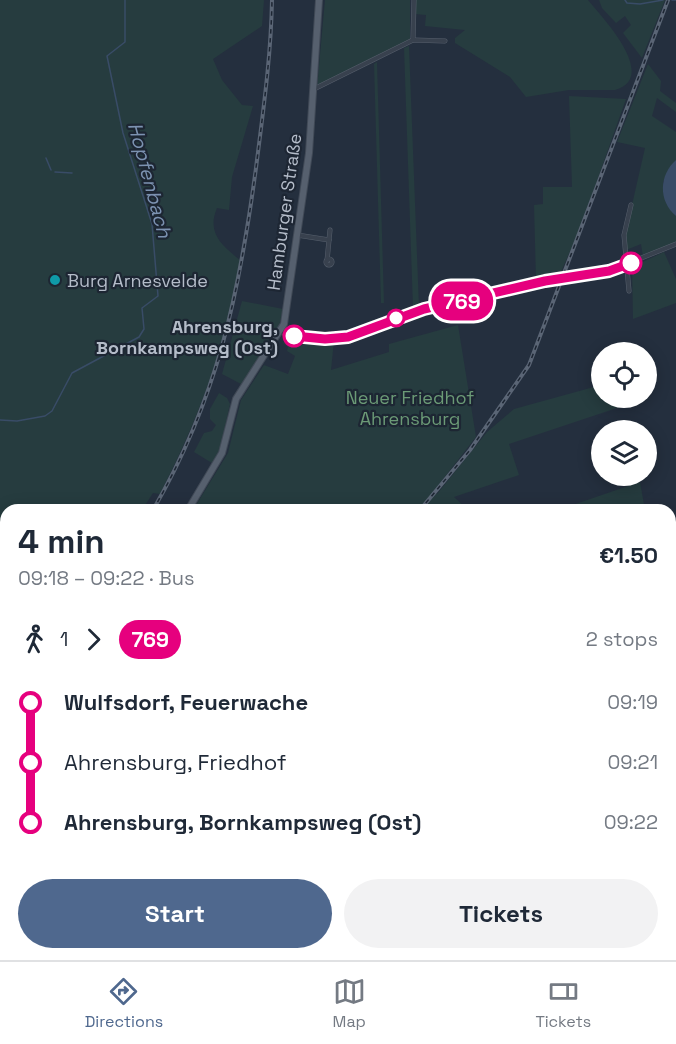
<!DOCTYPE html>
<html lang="en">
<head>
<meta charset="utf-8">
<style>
	:root { --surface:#fff; --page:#f2f2f3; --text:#1f2937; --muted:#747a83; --line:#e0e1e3; --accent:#4f688e }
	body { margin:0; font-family:"Space Grotesk",sans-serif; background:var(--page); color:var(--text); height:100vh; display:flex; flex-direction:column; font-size:22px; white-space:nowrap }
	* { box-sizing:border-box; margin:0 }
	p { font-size:20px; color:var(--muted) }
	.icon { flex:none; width:33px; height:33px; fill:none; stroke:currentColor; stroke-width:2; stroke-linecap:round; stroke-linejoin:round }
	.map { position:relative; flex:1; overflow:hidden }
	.panel { position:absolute; left:0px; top:504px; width:676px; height:456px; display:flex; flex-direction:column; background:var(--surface); border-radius:18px 18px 0 0; box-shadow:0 3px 15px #0003 }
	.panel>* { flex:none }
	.badge { padding:0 12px; border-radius:20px; font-size:21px; line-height:39px }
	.tools { position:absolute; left:591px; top:342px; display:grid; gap:12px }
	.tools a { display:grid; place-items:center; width:66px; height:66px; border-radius:50%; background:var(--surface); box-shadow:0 3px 15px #0003; font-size:30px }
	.map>.badge { position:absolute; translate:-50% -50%; box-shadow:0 0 0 3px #fff }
	.legs { display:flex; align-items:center; gap:9px; height:66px; padding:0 18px; font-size:20px }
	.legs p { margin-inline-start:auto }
	.headline { display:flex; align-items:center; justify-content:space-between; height:102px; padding:0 18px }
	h1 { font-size:33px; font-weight:600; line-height:45px }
	.cta { display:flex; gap:12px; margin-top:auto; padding:12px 18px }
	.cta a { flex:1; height:69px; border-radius:36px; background:var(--accent); color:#fff; font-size:24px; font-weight:600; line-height:69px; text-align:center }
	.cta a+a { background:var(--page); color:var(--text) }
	ul { padding:0 18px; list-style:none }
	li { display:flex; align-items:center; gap:21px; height:60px; font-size:22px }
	li i { display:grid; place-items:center; width:9px; height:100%; margin:0 8px; background:currentColor }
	li i::after { content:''; width:15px; height:15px; margin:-8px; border:4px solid; border-radius:50%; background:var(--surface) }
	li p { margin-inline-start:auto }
	li:first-child i { background:linear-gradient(#0000 50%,currentColor 0) }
	li:last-child i { background:linear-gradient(currentColor 50%,#0000 0) }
	.tab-bar { display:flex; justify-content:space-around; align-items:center; height:84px; border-top:2px solid var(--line); background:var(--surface); font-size:16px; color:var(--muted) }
	.tab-bar a { display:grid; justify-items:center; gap:3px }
	.tab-bar .selected { color:var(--accent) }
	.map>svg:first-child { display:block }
	.green { fill:#263c3f }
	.water { fill:#394c67 }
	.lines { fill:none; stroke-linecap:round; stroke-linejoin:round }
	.stream { stroke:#394c67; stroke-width:1.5 }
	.minor-casing { stroke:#565f6c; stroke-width:5 }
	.major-casing { stroke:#414a57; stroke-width:8 }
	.minor { stroke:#38414e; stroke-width:4 }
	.major { stroke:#56606e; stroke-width:6 }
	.rail-casing { stroke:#5a6575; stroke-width:4 }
	.rail { stroke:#1d2633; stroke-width:1.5; stroke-dasharray:4.5; stroke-linecap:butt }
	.minor-bridge-casing { stroke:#565f6c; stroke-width:5; stroke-linecap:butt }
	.minor-bridge { stroke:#38414e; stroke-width:4 }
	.line-1-casing { stroke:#fff; stroke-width:14 }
	.line-1 { stroke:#e6007e; stroke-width:9 }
	.stop-1-dot { fill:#fff; stroke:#e6007e; stroke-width:3 }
	.culture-dot { fill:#0f9aa8; stroke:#1d2633; stroke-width:2 }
	.labels { text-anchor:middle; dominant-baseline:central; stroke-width:4.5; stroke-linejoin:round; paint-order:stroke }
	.street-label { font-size:18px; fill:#b4bcc9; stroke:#1d2633 }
	.poi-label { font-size:18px; fill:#b4bcc9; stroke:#1d2633; text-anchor:start }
	.stop-label { font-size:18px; font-weight:bold; fill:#b4bcc9; stroke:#1d2633; text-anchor:end }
	.park-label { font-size:18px; fill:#6b9a76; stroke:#1d2633 }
	.water-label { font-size:20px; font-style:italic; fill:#7c92b1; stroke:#1d2633 }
</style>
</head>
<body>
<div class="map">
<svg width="676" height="960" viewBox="0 0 676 960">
	<rect width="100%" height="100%" fill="#242f3e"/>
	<g class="green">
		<path d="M0,0H264L262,26L213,59L222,80L242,105L253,106L232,177L229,210L217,208C206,234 223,246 241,261C227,344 198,420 160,494L153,493L142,510H6V565H0Z"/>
		<path d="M325,0H410V40L317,88Z"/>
		<path d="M415,0H588C601,16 660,77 615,90H569L526,97L510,77L455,43V38L465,30L425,26L426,15L415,14Z"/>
		<path d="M599,0H665L642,58L623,33L631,25L625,16L616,23L602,8Z"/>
		<path d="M409,46L419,307L413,308L404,48Z"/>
		<path d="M377,62L384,303H381L374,64Z"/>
		<path d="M648,64L661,81L660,91L676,103V112L657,98L652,116L676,132V160L663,182L666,203L676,216V243L643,257L641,244L626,250V231L645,148L617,142Z"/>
		<path d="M569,96L626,99L580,229L560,274L536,280L534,205L543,204V187H572Z"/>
		<path d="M664,252L676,279V303L633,319L632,267Z"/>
		<path d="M242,301L283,309L278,331L241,384L222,374Z"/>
		<path d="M458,325L476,437L433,492L437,494L487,432L514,409L601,385L602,398H608L609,400L625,398L626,405L509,444L519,475L454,497L468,510H193L228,453L241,400L264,365L288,374L295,356L287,351L288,347L283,343L286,340L284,335L315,342L334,341L331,370L389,352V344Z"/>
		<path d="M219,393L227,398L230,404L220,449L212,463L194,452L204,433L212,431L216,425L210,419V409Z"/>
		<path d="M640,482L645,510H558Z"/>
		<path d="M670,686L676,689V947L671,933Z"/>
	</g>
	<path class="water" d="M676,160V216C658,201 659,175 676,160Z"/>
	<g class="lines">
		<g class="stream">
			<path d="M625,0L627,3L640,4L663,0"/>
			<path d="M668,0H669"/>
			<path d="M672,0H676"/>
			<path d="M46,158L51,170"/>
			<path d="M55,172L72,173"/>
			<path d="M0,420L17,421L45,416L52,411L72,373L139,337L144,329L142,308L158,296L152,224L123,133L107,56L125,42V0"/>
		</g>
		<g class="minor-casing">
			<g id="minor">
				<path d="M413,40L414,0"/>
				<path d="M314,89L413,40L445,41"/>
				<path d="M297,235L329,240L327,261"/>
				<path d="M329,240L330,230"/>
				<circle cx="329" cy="262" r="3"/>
				<path d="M569,277L609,271L676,244"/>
				<path d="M629,291L624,235L631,205"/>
				<path d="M281,332C330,355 376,322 423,309C467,297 513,286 558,279"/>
				<path d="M670,598H676"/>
				<path d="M0,620L6,617"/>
				<path d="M0,679L6,692"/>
				<path d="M0,822L6,826"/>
				<path d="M0,883L6,887"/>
				<path d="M670,938L676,953"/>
				<path d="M0,948L6,951"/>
				<path d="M12,954L25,960"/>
				<path d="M139,954L148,960"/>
				<path d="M267,954L271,960"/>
				<path d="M335,954L340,960"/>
				<path d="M510,954L514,960"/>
				<path d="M569,954L576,960"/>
				<path d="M618,954L622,960"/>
				<path d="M624,954L628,960"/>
				<path d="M74,960L78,954"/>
				<path d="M181,960L189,954"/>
				<path d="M234,960L235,954"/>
				<path d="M242,960L243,954"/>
				<path d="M366,960L375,954"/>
				<path d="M600,960L609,954"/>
			</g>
		</g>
		<g class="major-casing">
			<g id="major">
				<path d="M188,510L222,453L236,399L284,324L309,153L319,0"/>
				<path d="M0,812L6,802"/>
			</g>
		</g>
		<use href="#minor" class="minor"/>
		<use href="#major" class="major"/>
		<g class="rail-casing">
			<g id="rail">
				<path d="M153,510C218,398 239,294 256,168C263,112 271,57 272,0"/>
				<path d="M420,510L470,450L529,365L668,0"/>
				<path d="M0,570H6"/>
				<path d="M0,699L6,692"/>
				<path d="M0,715L6,708"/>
			</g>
		</g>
		<use href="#rail" class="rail"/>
		<g class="minor-bridge-casing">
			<path id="minor-bridge" d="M558,279L569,277"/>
		</g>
		<use href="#minor-bridge" class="minor-bridge"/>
	</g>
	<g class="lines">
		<g class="line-1-casing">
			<path id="line-1" d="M294,336L325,339L348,337L424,309L545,281L609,271L631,263"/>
		</g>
		<use href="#line-1" class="line-1"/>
	</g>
	<g class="stop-1-dot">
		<circle cx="631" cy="263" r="10"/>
		<circle cx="396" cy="318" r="8"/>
		<circle cx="294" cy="336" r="10"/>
	</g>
	<circle class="culture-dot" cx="55" cy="280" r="6"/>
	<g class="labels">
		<g class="street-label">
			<text transform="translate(284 212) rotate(-82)">Hamburger Straße</text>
		</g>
		<g class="poi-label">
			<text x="67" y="280">Burg Arnesvelde</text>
		</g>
		<g class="stop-label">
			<text x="278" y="326">Ahrensburg,<tspan x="278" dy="21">Bornkampsweg (Ost)</tspan></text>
		</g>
		<g class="park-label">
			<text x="410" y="397">Neuer Friedhof<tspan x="410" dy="21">Ahrensburg</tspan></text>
		</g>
		<g class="water-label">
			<text transform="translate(150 180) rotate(75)">Hopfenbach</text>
		</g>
	</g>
</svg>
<div class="tools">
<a><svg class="icon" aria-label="locate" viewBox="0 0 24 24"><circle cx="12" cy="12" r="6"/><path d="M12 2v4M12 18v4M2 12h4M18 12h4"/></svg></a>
<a><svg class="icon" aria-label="layers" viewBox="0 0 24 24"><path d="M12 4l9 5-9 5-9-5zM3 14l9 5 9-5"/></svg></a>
</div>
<b class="badge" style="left:462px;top:301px;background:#e6007e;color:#fff">769</b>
<section class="panel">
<div class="headline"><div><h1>4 min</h1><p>09:18 – 09:22 · Bus</p></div><b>€1.50</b></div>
<div class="legs"><svg class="icon" aria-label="walk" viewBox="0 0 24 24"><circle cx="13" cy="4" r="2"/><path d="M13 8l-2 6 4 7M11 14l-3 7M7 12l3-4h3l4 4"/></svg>1<svg class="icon" aria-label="forward" viewBox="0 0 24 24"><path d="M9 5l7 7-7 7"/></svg><b class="badge" style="background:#e6007e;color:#fff">769</b><p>2 stops</p></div>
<ul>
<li><i style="color:#e6007e"></i><b>Wulfsdorf, Feuerwache</b><p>09:19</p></li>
<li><i style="color:#e6007e"></i><span>Ahrensburg, Friedhof</span><p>09:21</p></li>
<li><i style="color:#e6007e"></i><b>Ahrensburg, Bornkampsweg (Ost)</b><p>09:22</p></li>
</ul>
<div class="cta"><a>Start</a><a>Tickets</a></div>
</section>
</div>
<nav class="tab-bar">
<a class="selected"><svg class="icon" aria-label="directions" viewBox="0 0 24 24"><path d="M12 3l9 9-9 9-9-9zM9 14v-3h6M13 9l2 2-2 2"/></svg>Directions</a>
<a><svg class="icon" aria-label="map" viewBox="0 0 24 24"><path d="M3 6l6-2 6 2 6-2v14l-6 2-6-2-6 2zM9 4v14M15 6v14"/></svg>Map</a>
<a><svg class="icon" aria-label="tickets" viewBox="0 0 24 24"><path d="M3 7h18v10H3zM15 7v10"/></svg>Tickets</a>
</nav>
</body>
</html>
